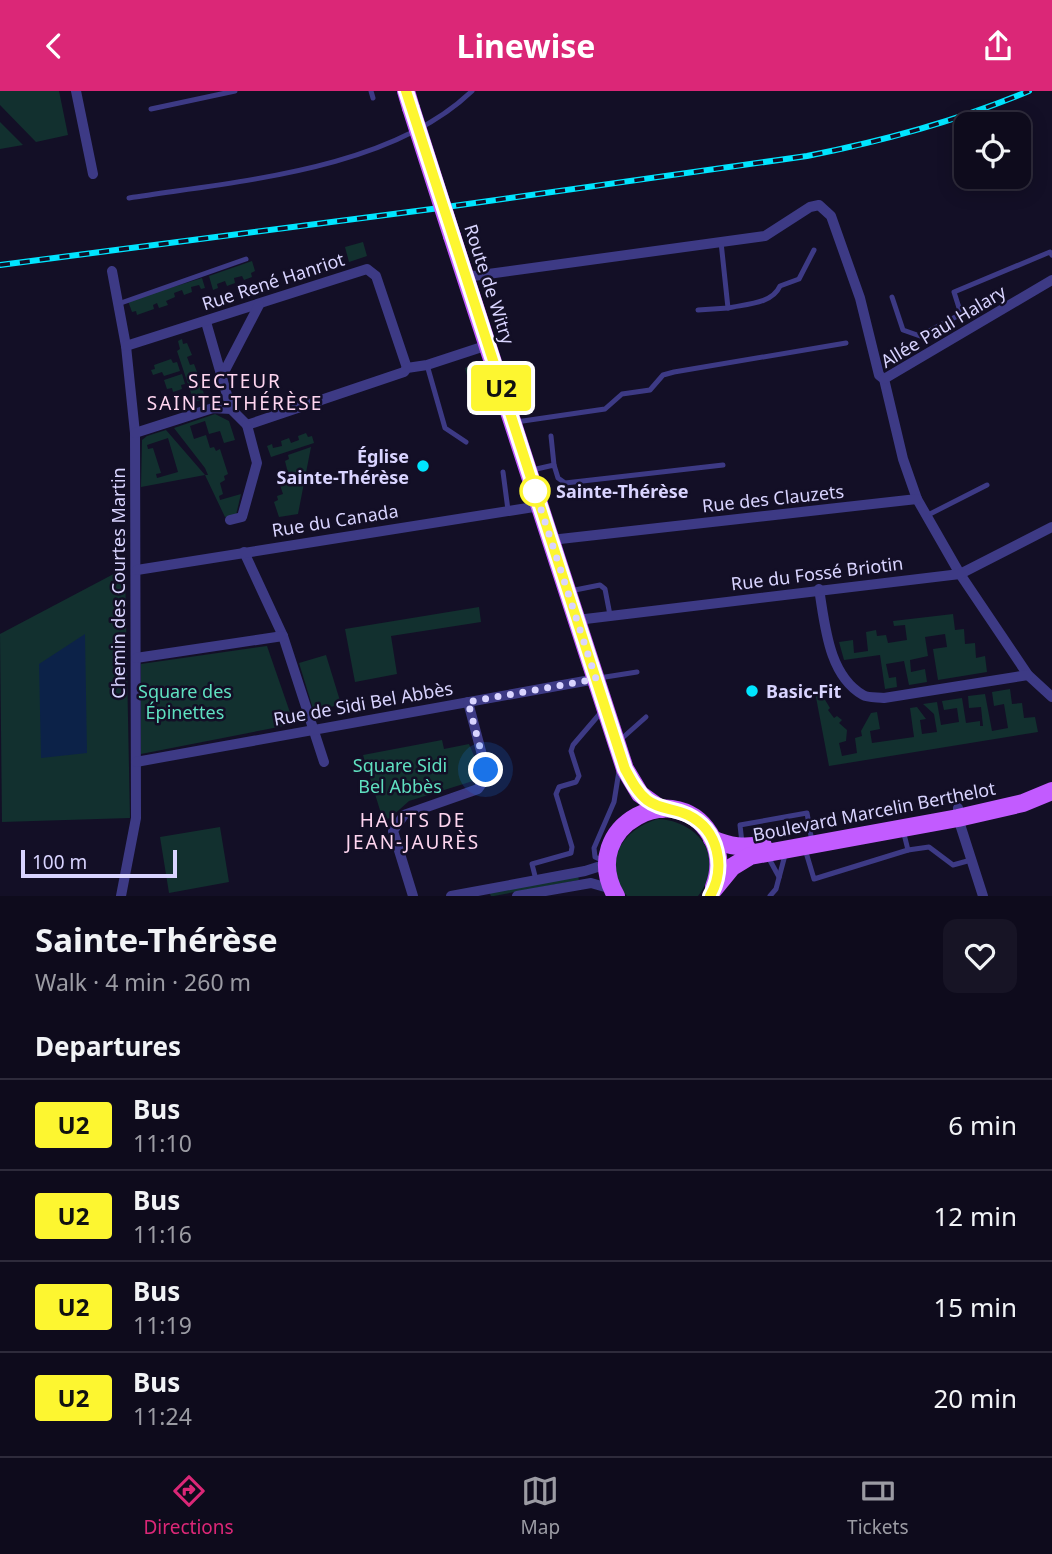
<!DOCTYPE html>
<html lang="en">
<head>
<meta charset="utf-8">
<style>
	:root { --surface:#0e0b1c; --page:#171425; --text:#f1f3f6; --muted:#9b9ba3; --line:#2e2b3b; --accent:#db2777 }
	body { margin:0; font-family:"Noto Sans",sans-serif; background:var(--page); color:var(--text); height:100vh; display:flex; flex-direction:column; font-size:26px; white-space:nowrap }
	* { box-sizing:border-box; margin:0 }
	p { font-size:23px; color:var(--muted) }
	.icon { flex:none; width:38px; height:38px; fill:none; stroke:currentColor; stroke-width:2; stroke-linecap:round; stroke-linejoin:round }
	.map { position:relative; height:805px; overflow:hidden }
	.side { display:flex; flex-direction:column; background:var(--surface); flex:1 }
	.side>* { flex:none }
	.badge { padding:0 14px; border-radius:5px; font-size:24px; line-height:46px }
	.controls { position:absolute; left:954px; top:21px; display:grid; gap:14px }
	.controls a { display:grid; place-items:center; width:77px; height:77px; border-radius:14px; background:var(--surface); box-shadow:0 4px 18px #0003,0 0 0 2px var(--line); font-size:35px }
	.scale { position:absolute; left:21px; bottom:18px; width:156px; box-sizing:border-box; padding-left:7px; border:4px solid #d9d4ff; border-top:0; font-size:19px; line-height:24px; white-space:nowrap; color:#d9d4ff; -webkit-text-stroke:5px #130f26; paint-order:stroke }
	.you { position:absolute; width:35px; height:35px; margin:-18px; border:5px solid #fff; border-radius:50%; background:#1a73e8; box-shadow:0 0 0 10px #1a73e833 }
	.map>.badge { position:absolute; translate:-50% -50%; box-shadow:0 0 0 4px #fff }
	h2 { padding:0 35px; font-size:26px; line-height:63px }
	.round { display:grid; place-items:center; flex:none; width:74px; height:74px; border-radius:14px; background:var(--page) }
	.headline { display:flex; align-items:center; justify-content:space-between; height:119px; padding:0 35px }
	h1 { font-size:33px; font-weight:700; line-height:52px }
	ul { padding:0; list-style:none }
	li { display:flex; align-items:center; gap:21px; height:91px; padding:0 35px; border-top:2px solid var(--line) }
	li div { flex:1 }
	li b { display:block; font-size:26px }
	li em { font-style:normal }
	li .badge { min-width:77px; font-weight:700; text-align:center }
	header { display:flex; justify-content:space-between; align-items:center; height:91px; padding:0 35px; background:var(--accent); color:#fff; font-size:32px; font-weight:700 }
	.tab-bar { display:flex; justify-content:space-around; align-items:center; height:98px; border-top:2px solid var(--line); background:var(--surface); font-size:19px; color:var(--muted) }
	.tab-bar a { display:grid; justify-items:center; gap:4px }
	.tab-bar .active { color:var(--accent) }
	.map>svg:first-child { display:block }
	.green { fill:#12302f; fill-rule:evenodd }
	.water { fill:#0c2248 }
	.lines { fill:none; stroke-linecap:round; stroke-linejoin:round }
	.lane { stroke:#3d3a85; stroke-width:5 }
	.street { stroke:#3d3a85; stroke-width:10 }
	.primary { stroke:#c25bff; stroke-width:18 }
	.rail-casing { stroke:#00e5ff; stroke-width:6 }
	.rail { stroke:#130f26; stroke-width:3.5; stroke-dasharray:10; stroke-linecap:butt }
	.primary-bridge { stroke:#c25bff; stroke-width:18 }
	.line-casing { stroke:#fff; stroke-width:16 }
	.line { stroke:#fdf630; stroke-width:10 }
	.walk { stroke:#d9d4ff; stroke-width:7; stroke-dasharray:0 12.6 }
	.poi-dot { fill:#00e5ff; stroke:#130f26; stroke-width:2.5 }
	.stop-dot { fill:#fff; stroke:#fdf630; stroke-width:3.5 }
	.labels { text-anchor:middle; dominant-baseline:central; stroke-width:5; stroke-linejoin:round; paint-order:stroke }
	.street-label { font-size:18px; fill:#d9d4ff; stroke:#130f26 }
	.poi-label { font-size:18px; font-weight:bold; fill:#d9d4ff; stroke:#130f26; text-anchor:end }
	.stop-label { font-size:18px; font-weight:bold; fill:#d9d4ff; stroke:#130f26; text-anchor:start }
	.park-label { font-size:18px; fill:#5fe0c0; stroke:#130f26 }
	.neighbourhood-label { font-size:19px; letter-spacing:2px; fill:#ffd6f0; stroke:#130f26 }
</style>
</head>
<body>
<header><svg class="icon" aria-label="back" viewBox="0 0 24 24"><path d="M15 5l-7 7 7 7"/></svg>Linewise<svg class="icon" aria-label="share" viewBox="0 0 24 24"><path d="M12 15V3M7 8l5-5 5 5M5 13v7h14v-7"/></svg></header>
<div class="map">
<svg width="1052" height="805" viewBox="0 0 1052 805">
	<rect width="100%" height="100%" fill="#130f26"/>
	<g class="green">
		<path d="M0,0H59L68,44L36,51L0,14Z"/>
		<path d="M0,31L23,54L0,58Z"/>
		<path d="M363,151L367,165L349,171L345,156Z"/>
		<path d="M252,170L255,180L251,182L252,186L244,189L242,185L234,187L235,192L227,195L225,190L217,193L218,197L213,199L209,185Z"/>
		<path d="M202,187L205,197L201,198L199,194L191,196L192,201L184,204L182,199L174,202L175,206L166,210L168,214L159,217L157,212L153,214L154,218L137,224L136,220L132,221L128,210Z"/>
		<path d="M182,248L183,253L187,252L192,264L187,266L190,274L194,273L197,281L193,283L195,291L200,290L204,303L200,304L201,309L194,311L177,260L180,258L178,250Z"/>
		<path d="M171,268L173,272L177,271L180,280L164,285L162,281L153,284L151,279L155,278L154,274Z"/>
		<path d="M480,273L483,287L469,292L465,277Z"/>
		<path d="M182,283L185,293L181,294L182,298L173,301L172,297L167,298L164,289Z"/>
		<path d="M215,323L229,330L235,349L224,352L220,340L209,343L205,330L190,335L194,348L206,344L210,357L214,356L216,360L220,358L228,383L224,385L225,389L220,392L223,403L219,405L220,409L241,403L236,424L225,426L205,384L141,396L142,349L147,345L166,339L205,384H208L205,377L174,337ZM168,347L178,381L157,387L156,383L161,382L153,357L148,358L147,354Z"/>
		<path d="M306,342L308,346L312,345L314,352L271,366L267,355L272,353L273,357L282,355L281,350L289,347L291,352L299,349L298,345Z"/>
		<path d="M311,356L298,423L279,426L274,411L278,409L277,405L283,403L279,391L283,389L282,385L288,382L285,370L289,368L288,364Z"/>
		<path d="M125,477L130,727L2,731L0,543Z"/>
		<path d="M479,516L481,531L391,545L397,583L355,591L345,538Z"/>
		<path d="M953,523L955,539L964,538L965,553L975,552L976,567L985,565L987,581L938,589L933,558L947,556L945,543L925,546L928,565L910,569L911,581L925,578L927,591L909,594L904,570L886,573L889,587L896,586L897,596L885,598L880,564L844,569L839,551L853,549L854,562L868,560L866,541L876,539L877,545L886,544L888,552L907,549L905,534L894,535L893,530Z"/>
		<path d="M267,555L294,633L141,663V573Z"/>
		<path d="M326,564L341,613L314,621L299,572Z"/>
		<path d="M1010,598L1012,613L1022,612L1024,627L1035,626L1038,641L829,675L815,601L819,599L830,617L828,619L834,627L837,625L842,629L839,632L847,639L846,650L839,652L842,665L857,662L855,647L862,645L861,640L871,622L877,621L880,638L870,640L872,652L914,646L910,617L917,616L926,628L920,629L922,643L937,641L934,623L923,613L937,611L941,634L959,631L957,617L944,619L942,610L962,607L966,632L980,630V635H983L981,616L969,617L968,605L985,603L992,640L1008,637L1004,613L994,615L992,601Z"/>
		<path d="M442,649L444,658L469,653C474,666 483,678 473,690L409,710L390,727L383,729L363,664Z"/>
		<path d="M658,728C699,730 727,768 698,805H627C600,773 622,738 658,728Z"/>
		<path d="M220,736L229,791L169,802L160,746Z"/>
		<path d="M578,785L579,789L494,805H491L489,801Z"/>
	</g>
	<path class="water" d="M85,543L87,662L41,667L39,573Z"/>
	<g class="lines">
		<g class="lane">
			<path d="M371,0L373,7"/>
			<path d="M151,18L235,0"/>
			<path d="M129,107C238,90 390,79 472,0"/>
			<path d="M892,206L903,239L920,245L961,223L954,201L1050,161L1052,164"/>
			<path d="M118,213L246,168"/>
			<path d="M728,217C746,213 772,213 780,195L799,188L814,159"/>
			<path d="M698,219L728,217L721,151"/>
			<path d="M427,274L445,337L466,351"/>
			<path d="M516,331L605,318L622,303L650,299L663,284L674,281L846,252"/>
			<path d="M551,345L554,374"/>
			<path d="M532,379L554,374L558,387L565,392L723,374"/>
			<path d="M503,381L508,419"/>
			<path d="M926,425L987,394"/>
			<path d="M570,500L600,494L605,498L610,524"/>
			<path d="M599,587L637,581"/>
			<path d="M619,650L646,626"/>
			<path d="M903,739L908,759"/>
			<path d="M742,752L740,734L807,722L811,745"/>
			<path d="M805,758L814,788L908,759L929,756L953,774L971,769"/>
			<path d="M767,764L779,786"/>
			<path d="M606,771L595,766L594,757L614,711L619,680"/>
			<path d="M536,789L532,773L571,762L572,756L556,703L559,696L576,691L579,685L571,660L573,654L603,619"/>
			<path d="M770,805L776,798L785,764"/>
		</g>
		<g class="street">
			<path d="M76,0L93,83"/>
			<path d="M112,180L126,255L135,342L136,727L121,805"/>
			<path d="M466,186L765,145L810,116L819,114L831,125L860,207L879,284L884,288L903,368L917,408L960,483L1028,584L1052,606"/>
			<path d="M206,231L231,318"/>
			<path d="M126,255L367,178L376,185L407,277"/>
			<path d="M222,285L259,214"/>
			<path d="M884,288L1052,189"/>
			<path d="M135,342L213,317L231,318L247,334L404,281L407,277L427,274L488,254"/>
			<path d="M230,429L242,426L257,372L247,334"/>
			<path d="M551,449L917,408"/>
			<path d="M244,461L283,545L324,671"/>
			<path d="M137,479L540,415"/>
			<path d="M819,498C825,533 828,584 863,604C868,607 878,606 884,607L1028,584"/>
			<path d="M577,529L960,483L1052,436"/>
			<path d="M136,567L283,545"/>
			<path d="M136,671L596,588"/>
			<path d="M958,717V727L983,805"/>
			<path d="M413,805L393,740L404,724L478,698L485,688L486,679L468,611"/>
			<path d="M451,805L585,780L607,773"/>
			<path d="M517,805L591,792L612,798"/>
		</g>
		<g class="primary">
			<path d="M406,0L411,17"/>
			<path d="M452,145L625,678L640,703L661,718"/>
			<path d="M712,748C731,756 743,757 763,754"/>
			<path d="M714,798L732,776L750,765L958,727L1023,712L1052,700"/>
			<path d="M616,805C576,735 680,681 713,749C720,764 720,780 714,796"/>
		</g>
		<g class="rail-casing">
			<path id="rail" d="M0,174L432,118L807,65C883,50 957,30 1029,0"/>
		</g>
		<use href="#rail" class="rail"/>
		<path class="primary-bridge" d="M411,17L452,145"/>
	</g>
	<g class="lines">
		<g class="line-casing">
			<path id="line" d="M406,0L625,678C631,689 637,701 647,709C660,719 674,717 688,724C719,739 726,777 710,805"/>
		</g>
		<use href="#line" class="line"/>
		<path class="walk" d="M486,679L468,611L596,588L535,400"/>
	</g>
	<g class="poi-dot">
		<circle cx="423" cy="375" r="7"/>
		<circle cx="752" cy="600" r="7"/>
	</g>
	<circle class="stop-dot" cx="535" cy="400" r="14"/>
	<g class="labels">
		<g class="street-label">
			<text transform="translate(273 190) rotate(-18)">Rue René Hanriot</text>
			<text transform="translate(490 193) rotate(72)">Route de Witry</text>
			<text transform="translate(943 235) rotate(-31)">Allée Paul Halary</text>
			<text transform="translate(773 407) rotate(-6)">Rue des Clauzets</text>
			<text transform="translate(335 429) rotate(-9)">Rue du Canada</text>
			<text transform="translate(817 482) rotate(-7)">Rue du Fossé Briotin</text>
			<text transform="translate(118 492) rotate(-90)">Chemin des Courtes Martin</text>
			<text transform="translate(363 612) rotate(-10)">Rue de Sidi Bel Abbès</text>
			<text transform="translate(874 720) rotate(-11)">Boulevard Marcelin Berthelot</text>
		</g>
		<g class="poi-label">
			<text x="409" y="365">Église<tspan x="409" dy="21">Sainte-Thérèse</tspan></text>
			<text x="766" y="600" text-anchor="start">Basic-Fit</text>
		</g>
		<g class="stop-label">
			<text x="556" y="400">Sainte-Thérèse</text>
		</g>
		<g class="park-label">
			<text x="185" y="600">Square des<tspan x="185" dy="21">Épinettes</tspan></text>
			<text x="400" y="674">Square Sidi<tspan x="400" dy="21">Bel Abbès</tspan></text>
		</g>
		<g class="neighbourhood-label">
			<text x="235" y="290">SECTEUR<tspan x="235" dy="22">SAINTE-THÉRÈSE</tspan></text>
			<text x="413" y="729">HAUTS DE<tspan x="413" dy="22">JEAN-JAURÈS</tspan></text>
		</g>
	</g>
</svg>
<div class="controls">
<a><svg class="icon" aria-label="locate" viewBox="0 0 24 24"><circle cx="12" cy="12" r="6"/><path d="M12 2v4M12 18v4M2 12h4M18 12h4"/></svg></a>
</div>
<div class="scale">100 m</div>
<div class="you" style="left:486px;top:679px"></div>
<b class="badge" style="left:501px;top:297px;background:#fdf630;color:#111">U2</b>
</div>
<section class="side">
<div class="headline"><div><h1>Sainte-Thérèse</h1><p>Walk · 4 min · 260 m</p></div><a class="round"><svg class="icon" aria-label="heart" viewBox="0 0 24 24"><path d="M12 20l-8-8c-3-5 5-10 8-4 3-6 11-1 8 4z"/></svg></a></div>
<h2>Departures</h2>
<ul>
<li><span class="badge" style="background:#fdf630;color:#111">U2</span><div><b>Bus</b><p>11:10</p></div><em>6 min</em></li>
<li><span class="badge" style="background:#fdf630;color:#111">U2</span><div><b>Bus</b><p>11:16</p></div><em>12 min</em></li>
<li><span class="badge" style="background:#fdf630;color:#111">U2</span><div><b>Bus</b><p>11:19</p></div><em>15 min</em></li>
<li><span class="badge" style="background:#fdf630;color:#111">U2</span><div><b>Bus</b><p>11:24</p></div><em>20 min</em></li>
</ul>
</section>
<nav class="tab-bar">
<a class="active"><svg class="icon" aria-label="directions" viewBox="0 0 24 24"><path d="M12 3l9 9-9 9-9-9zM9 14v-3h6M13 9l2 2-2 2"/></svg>Directions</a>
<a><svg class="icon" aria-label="map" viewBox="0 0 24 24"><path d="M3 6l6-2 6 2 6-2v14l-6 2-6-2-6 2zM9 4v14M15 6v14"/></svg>Map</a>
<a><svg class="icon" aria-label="tickets" viewBox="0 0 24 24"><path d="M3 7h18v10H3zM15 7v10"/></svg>Tickets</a>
</nav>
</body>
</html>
